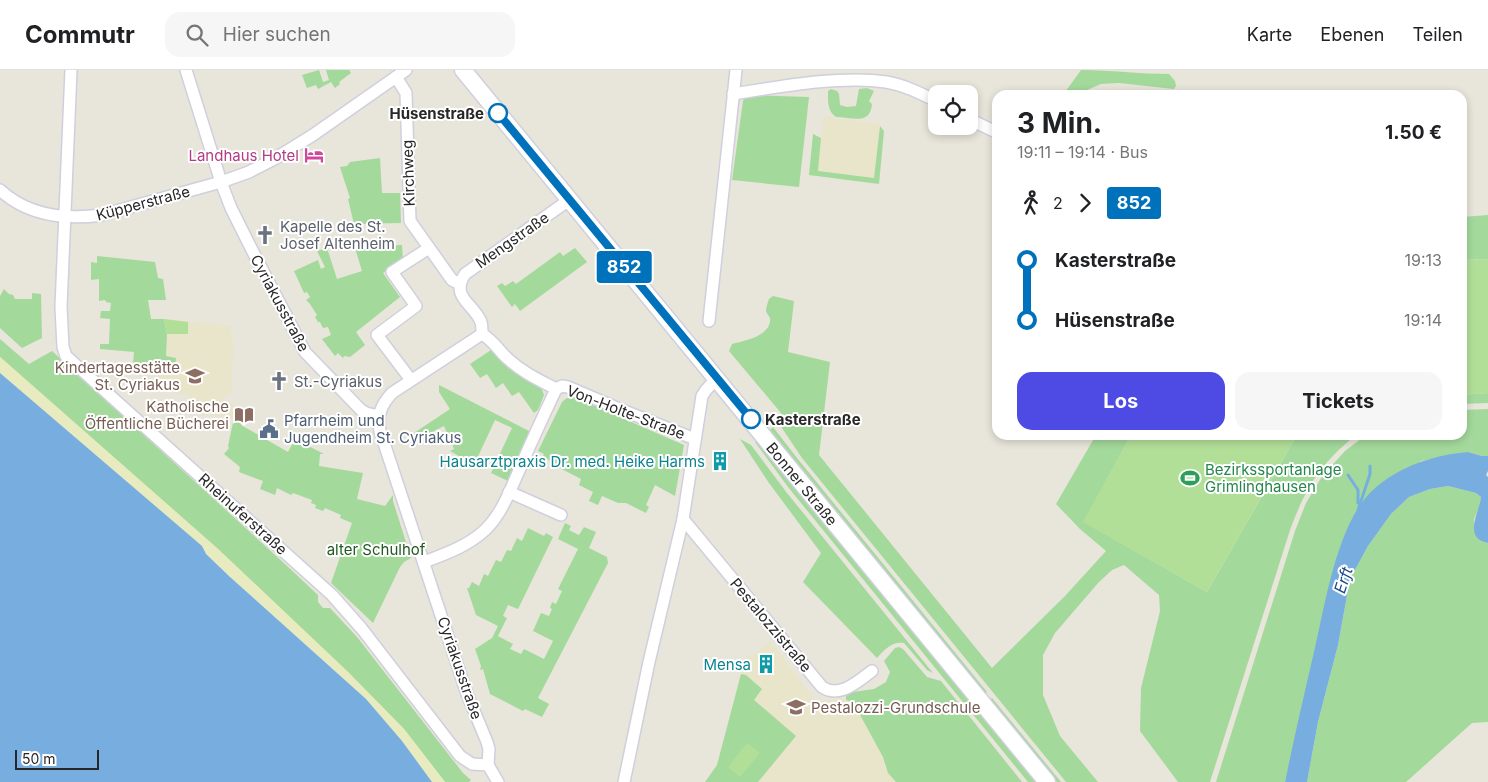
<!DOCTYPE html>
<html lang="de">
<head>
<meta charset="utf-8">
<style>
	:root { --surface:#fff; --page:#f6f6f6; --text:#202124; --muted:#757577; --line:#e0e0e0; --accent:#4e4ae4 }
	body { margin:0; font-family:Inter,sans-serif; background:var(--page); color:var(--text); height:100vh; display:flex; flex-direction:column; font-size:19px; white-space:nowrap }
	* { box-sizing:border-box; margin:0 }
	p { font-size:16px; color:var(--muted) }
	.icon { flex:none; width:28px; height:28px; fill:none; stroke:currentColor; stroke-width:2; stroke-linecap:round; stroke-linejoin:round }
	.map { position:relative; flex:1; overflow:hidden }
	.details { position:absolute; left:992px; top:20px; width:475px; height:350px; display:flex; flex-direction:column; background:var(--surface); border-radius:15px; box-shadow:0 2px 8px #0003 }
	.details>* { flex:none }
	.badge { padding:0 10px; border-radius:4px; font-size:18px; line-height:32px }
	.fabs { position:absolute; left:928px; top:15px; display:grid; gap:10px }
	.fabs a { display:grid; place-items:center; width:50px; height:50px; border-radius:10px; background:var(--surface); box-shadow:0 2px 8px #0003; font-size:25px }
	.scale { position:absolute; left:15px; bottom:12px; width:84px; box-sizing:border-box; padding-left:5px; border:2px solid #272727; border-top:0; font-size:14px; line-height:18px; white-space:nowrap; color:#272727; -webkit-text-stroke:4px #fff; paint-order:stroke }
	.map>.badge { position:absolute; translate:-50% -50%; box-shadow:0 0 0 2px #fff }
	.legs { display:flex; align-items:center; gap:8px; height:55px; padding:0 25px; font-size:16px }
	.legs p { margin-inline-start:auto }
	.head { display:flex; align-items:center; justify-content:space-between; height:85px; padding:0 25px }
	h1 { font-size:28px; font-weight:700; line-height:38px }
	.action { display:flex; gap:10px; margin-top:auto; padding:10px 25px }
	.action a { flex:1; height:58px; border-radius:15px; background:var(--accent); color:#fff; font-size:20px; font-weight:700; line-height:58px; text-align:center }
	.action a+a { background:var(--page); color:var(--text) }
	ul { padding:0 25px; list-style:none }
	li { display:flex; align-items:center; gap:18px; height:60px; font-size:19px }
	li i { display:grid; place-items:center; width:8px; height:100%; margin:0 6px; background:currentColor }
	li i::after { content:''; width:12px; height:12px; margin:-6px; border:4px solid; border-radius:50%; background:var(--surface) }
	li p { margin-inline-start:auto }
	li:first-child i { background:linear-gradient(#0000 50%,currentColor 0) }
	li:last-child i { background:linear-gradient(currentColor 50%,#0000 0) }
	header { display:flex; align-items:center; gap:30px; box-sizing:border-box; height:70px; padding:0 25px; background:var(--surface); border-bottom:1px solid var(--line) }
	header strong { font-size:24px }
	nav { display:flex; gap:28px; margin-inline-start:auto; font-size:18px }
	.search { width:350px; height:45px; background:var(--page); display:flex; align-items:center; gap:12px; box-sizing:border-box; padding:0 18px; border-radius:15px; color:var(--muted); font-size:19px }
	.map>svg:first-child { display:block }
	.education { fill:#e8e5ca }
	.green { fill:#a4d99c }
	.sand { fill:#e8eabf }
	.pitch { fill:#b2df98 }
	.water { fill:#77aedf }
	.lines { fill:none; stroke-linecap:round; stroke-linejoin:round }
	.stream { stroke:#77aedf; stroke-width:3 }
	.minor-casing { stroke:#d0cfde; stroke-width:14 }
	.secondary-casing { stroke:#d0cfde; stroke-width:19 }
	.minor { stroke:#fff; stroke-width:11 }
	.secondary { stroke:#fff; stroke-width:16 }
	.line-1-casing { stroke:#fff; stroke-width:11 }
	.line-1 { stroke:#0072bc; stroke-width:8 }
	.stop-1-dot { fill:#fff; stroke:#0072bc; stroke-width:2.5 }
	.labels { text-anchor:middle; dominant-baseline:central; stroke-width:4; stroke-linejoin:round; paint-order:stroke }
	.stop-label { font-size:15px; font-weight:bold; fill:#272727; stroke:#fff; text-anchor:end }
	.hotel-label { font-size:15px; fill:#b23c85; stroke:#fff; text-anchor:end }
	.street-label { font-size:15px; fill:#272727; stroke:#fff }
	.worship-label { font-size:15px; fill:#5b616d; stroke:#fff; text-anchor:start }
	.education-label { font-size:15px; fill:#785e54; stroke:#fff; text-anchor:end }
	.service-label { font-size:15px; fill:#4e5e75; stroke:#fff; text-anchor:start }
	.culture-label { font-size:15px; fill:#0d838f; stroke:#fff; text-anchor:end }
	.leisure-label { font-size:15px; fill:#27864d; stroke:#fff; text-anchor:start }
	.park-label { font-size:15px; fill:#215a21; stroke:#fff }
	.water-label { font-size:16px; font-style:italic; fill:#1b4b86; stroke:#fff }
</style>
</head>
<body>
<header>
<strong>Commutr</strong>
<div class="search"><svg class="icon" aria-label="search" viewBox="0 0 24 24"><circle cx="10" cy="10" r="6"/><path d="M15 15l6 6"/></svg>Hier suchen</div>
<nav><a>Karte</a><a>Ebenen</a><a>Teilen</a></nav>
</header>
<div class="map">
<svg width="1488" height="712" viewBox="0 0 1488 712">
	<rect width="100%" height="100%" fill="#e8e5da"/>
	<g class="education">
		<path d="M824,47L880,54L874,108L817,101Z"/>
		<path d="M164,249L230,256L234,281L232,291V313L230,326L224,325V329L238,338L235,343V349L187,342L190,325L165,321L157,318L158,296L175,298L176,288L166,286L167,264Z"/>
		<path d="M770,571L816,631L842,629L853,631L976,712H705L717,695L746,585L752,587Z"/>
	</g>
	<g class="green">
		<path d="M319,0L323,12L329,10L326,0H349L351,3L339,12L340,14L335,18L331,12L318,19L316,15L307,18L302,5Z"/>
		<path d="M1081,0C1110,0 1139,4 1169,4L1175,11L1176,16L1174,19L1119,13L1101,14L1087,20L1081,25H1063Z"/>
		<path d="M867,18L874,21L869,31L872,34C870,56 852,47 836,47C827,41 828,30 828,21L831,19L837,21L839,24L840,35L847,37L856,36L859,19Z"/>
		<path d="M750,25L809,27L799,117L732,110L743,31L745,27Z"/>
		<path d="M880,56L884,61L879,114L809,105L813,64L821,68L818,101L874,108Z"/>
		<path d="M380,88L382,123H400L401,153L354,154L348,129L350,128L340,97L347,96L350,92Z"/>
		<path d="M1488,145V189L1463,190V147Z"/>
		<path d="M361,173V177L402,175L403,190L383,203L400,227L356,262L365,275L350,287L344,286L343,288L338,283L335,286L322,269L331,265L328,257L323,258L320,252H318L315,247L317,245L310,234L306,230L310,227L307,222L304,223L294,201L318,190L321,199L325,197L317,181L327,178L337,209L362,201L354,175Z"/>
		<path d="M575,178L587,192L520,241L515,234L512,237L497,216L502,213L505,216L513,211L516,214L560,182L563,186Z"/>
		<path d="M97,186L155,192L158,208L163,209L166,230H148L151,249H164L167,264L166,286L176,288L175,299L133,294L134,282L100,279V274H109L110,249L100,248L101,241H110L111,233L106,232L105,230L99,231V209L91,210V192L97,193Z"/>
		<path d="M4,219L9,224L13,225L15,229H32V223L41,224L42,268L22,278L0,258V226Z"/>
		<path d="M773,226L794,231L788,282L830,292L819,385L992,598L1065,526L1106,481L1080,459L1056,434L1096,365H1131L1084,452L1207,522L1297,365H1356C1320,394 1306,417 1290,460L1210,712H1178L1140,661L1141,618L1160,541L1159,525L1124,495L1112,500L1099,512L1055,563L1043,585V625L1060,666L1098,712H1066L802,388L780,355L781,343L729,281L732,274C744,271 772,266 770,248C769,246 767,244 766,241C766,237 768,232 769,229Z"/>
		<path d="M0,269L29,294L52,281L286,495L318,525V532L323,538H330L357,567L463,703L471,710L469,712H445L404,659L348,602L218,479L0,287Z"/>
		<path d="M491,280L541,317L544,325L538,340L534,343L519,322L512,326L503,313L496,318L487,304L480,308L470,294Z"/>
		<path d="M439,315L531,362L508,411L491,403L512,358L495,350L474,395L450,381L454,379L444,356L414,371L411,365L450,339L439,322Z"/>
		<path d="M1488,323V333L1463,334L1462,325Z"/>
		<path d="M574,327L684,375L675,426L655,415L646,435L649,437L646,443L626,433H618L602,426L598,435L589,431L593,422L579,415L581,409L554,395L555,394L543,386L544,384L538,381L562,332L567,328Z"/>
		<path d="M1488,339V386H1482L1468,382L1421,391L1328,525L1285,712H1216L1295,461L1306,433L1323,405L1345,381L1366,365H1462L1463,340Z"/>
		<path d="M235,343L241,345V355L288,382L295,369L324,384H320L319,396L363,403L357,429L385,436L393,425V431L411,488L404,492L400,497L373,553L331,513L352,453L340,448L341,445L325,438L323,441L315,438L316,435L311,433L312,430L293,423L291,425L277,418L275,425L260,419L263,411L239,402L240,397L224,384L229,378L228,376Z"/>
		<path d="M773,357L797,388L987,622L985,623L770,360Z"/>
		<path d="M758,368L1039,712H1028L788,417L755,372Z"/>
		<path d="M740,369L751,375L787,423L933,603L927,600L904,573C892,571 884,580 877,588L803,512L821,483L769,413Z"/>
		<path d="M1448,416L1476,423L1481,427V433L1474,449V460L1484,472L1488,473V652L1472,653L1406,712H1307L1318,652L1338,575L1350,509L1368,476L1391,444L1409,427L1430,419Z"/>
		<path d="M565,453L571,456L569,460L579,465L584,457L596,462L589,478L607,487L608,493L538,628L549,634L542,647L525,639L523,641L490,624L483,599L480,600L481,596L475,579L492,568L498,556L476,545L467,518H469L472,512L479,516L484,504L488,506L496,490L501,492L507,480L511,481L517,468L522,471L528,458L544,466L546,463L553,467L518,539L508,535L503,546L507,548L498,566L513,574L510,579L521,584L524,579L544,589L553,571L533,561L541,543L549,546L552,539L550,538L552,532L556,534L562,521L558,519L578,479L558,469Z"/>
		<path d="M899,577L903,579L927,607L941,611L1022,712H896L888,703L883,687L853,632L846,630V623L874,619L886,612L890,602L884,591L895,578Z"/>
		<path d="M741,604L746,605L762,619L754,630L796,666L758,712H705L717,695Z"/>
		<path d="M992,628L1061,712H1057L990,630Z"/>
	</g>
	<path class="sand" d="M0,287L218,479L348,602L404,659L445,712H432L366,629L230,507L206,484L201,476L0,303Z"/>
	<g class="pitch">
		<path d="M1488,189V323L1463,325V190Z"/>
		<path d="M164,249L188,252V264H167Z"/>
		<path d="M1131,365H1297L1207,522L1083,452Z"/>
		<path d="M747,673L760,683L740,707L728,697Z"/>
	</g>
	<g class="water">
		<path d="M0,303L202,476L206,484L230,507L366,629L402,671L432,712H0Z"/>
		<path d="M1468,382L1482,386H1488V401L1486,405L1488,407V473C1461,468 1481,439 1481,427L1476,423L1448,416L1430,419L1409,427L1391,444L1368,476L1350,509L1338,575L1318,652L1307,712H1285C1294,668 1304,625 1314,582C1325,536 1337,451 1374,419C1400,396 1434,385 1468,382Z"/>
	</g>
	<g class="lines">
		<g class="stream">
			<path d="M1348,405L1358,420V433"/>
			<path d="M1358,440L1370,404V396"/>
		</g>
		<g class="minor-casing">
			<g id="minor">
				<path d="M71,0L61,237L63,277L66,286L332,525L362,559L460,686L472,694L488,695L498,712"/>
				<path d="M186,0L221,112L231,138L252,180L305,282L361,340L366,343L379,346"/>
				<path d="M396,7L406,23L410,151L452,210L460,214"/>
				<path d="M733,24C778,17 842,5 886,12C904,15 920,23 936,31"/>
				<path d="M969,49L998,63"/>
				<path d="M0,120C28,146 65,150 102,145L221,112L249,102L276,88L313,65L406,0"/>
				<path d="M569,130L465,204C450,227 473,233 481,252C482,255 482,260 482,264C494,271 498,280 508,289C522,302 539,310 556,319L562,316L568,317L617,338L695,369"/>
				<path d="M709,251L736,0"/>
				<path d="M482,264L392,323C381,335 377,345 380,361L467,624L487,672L489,679L488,695"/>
				<path d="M411,310L377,265L416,236L392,202L429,178"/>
				<path d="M509,422L561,445"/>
				<path d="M683,449L822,617C840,629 858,611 872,601"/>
				<path d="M424,492C445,484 468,476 485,460C502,444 511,418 521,396C532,370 544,345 556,319"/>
				<path d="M624,712L649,592L683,449L702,326L706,320L717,308"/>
			</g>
		</g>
		<g class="secondary-casing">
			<g id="secondary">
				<path id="s1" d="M463,0L1047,712"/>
			</g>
		</g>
		<use href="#minor" class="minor"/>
		<use href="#secondary" class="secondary"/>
	</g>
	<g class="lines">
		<g class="line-1-casing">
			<path id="line-1" d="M498,43L751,349"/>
		</g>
		<use href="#line-1" class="line-1"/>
	</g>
	<defs>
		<g id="hotel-bare" transform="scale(1.5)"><path d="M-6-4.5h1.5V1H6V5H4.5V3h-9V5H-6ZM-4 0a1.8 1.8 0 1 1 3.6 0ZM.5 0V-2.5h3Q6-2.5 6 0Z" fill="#d1479c" stroke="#fff" stroke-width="2.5" paint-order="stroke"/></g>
		<g id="church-bare" transform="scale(1.5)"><path d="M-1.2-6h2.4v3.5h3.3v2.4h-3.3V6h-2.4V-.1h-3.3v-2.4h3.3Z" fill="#6b7280" stroke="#fff" stroke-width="2.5" paint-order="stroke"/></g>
		<g id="school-bare" transform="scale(1.5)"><path d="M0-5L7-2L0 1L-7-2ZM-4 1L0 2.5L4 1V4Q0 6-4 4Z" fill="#8d6e63" stroke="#fff" stroke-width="2.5" paint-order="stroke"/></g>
		<g id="library-bare" transform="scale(1.5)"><path d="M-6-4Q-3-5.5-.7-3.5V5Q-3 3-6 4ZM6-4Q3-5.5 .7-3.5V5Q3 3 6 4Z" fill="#8d6e63" stroke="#fff" stroke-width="2.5" paint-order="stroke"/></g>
		<g id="civic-bare" transform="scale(1.5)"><path d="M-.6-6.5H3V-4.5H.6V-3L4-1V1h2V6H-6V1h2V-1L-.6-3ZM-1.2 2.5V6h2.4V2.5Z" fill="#5c6f8a" stroke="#fff" stroke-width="2.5" paint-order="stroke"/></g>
		<g id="building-bare" transform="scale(1.5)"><path d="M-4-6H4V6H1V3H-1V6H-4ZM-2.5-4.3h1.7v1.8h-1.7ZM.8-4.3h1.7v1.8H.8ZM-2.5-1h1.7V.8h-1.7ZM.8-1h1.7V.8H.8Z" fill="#0f9aa8" stroke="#fff" stroke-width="2.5" paint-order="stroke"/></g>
		<g id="stadium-bare" transform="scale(1.5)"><path d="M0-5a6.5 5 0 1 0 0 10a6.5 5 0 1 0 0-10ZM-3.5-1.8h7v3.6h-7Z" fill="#2e9e5b" stroke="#fff" stroke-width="2.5" paint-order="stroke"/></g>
	</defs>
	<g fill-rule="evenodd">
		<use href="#hotel-bare" x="314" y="85"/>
		<use href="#church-bare" x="265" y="165"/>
		<use href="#school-bare" x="195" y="306"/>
		<use href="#church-bare" x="279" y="311"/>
		<use href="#library-bare" x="244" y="345"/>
		<use href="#civic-bare" x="269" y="359"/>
		<use href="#building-bare" x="720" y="391"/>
		<use href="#stadium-bare" x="1190" y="408"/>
		<use href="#building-bare" x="766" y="594"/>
		<use href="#school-bare" x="796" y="637"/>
	</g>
	<g class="stop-1-dot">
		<circle cx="498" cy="43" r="9"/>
		<circle cx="751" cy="349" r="9"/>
	</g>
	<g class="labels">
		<g class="stop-label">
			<text x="484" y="43">Hüsenstraße</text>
			<text x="765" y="349" text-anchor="start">Kasterstraße</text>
		</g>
		<g class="hotel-label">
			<text x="299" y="85">Landhaus Hotel</text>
		</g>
		<g class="street-label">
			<text transform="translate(408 103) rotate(-92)">Kirchweg</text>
			<text transform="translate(143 133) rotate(-15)">Küpperstraße</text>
			<text transform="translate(512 170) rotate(-35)">Mengstraße</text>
			<text transform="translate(280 233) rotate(62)">Cyriakusstraße</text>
			<text transform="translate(626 342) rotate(21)">Von-Holte-Straße</text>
			<text stroke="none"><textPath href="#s1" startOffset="535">Bonner Straße</textPath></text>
			<text transform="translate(243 444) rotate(42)">Rheinuferstraße</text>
			<text transform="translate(771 555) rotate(50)">Pestalozzistraße</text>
			<text transform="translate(460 598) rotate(71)">Cyriakusstraße</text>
		</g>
		<g class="worship-label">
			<text x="280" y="156">Kapelle des St.<tspan x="280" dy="17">Josef Altenheim</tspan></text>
			<text x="294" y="311">St.-Cyriakus</text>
		</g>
		<g class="education-label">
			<text x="180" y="297">Kindertagesstätte<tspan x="180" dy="17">St. Cyriakus</tspan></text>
			<text x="229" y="336">Katholische<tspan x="229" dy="17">Öffentliche Bücherei</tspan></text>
			<text x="811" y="637" text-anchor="start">Pestalozzi-Grundschule</text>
		</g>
		<g class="service-label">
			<text x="284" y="350">Pfarrheim und<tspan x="284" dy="17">Jugendheim St. Cyriakus</tspan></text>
		</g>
		<g class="culture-label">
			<text x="705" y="391">Hausarztpraxis Dr. med. Heike Harms</text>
			<text x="751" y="594">Mensa</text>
		</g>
		<g class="leisure-label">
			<text x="1205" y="399">Bezirkssportanlage<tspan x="1205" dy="17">Grimlinghausen</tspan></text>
		</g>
		<g class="park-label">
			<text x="376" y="479">alter Schulhof</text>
		</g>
		<g class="water-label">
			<text transform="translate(1343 510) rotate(-72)">Erft</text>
		</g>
	</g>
</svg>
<div class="fabs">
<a><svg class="icon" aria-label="locate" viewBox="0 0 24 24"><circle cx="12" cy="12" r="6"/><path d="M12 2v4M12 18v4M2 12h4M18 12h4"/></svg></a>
</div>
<div class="scale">50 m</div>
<b class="badge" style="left:624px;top:197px;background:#0072bc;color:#fff">852</b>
<section class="details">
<div class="head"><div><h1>3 Min.</h1><p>19:11 – 19:14 · Bus</p></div><b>1.50 €</b></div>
<div class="legs"><svg class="icon" aria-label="walk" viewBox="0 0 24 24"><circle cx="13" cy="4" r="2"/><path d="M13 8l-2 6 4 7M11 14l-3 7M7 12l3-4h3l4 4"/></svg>2<svg class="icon" aria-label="forward" viewBox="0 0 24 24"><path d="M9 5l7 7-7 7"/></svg><b class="badge" style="background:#0072bc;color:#fff">852</b></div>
<ul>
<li><i style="color:#0072bc"></i><b>Kasterstraße</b><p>19:13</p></li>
<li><i style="color:#0072bc"></i><b>Hüsenstraße</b><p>19:14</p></li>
</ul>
<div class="action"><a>Los</a><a>Tickets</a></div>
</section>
</div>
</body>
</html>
